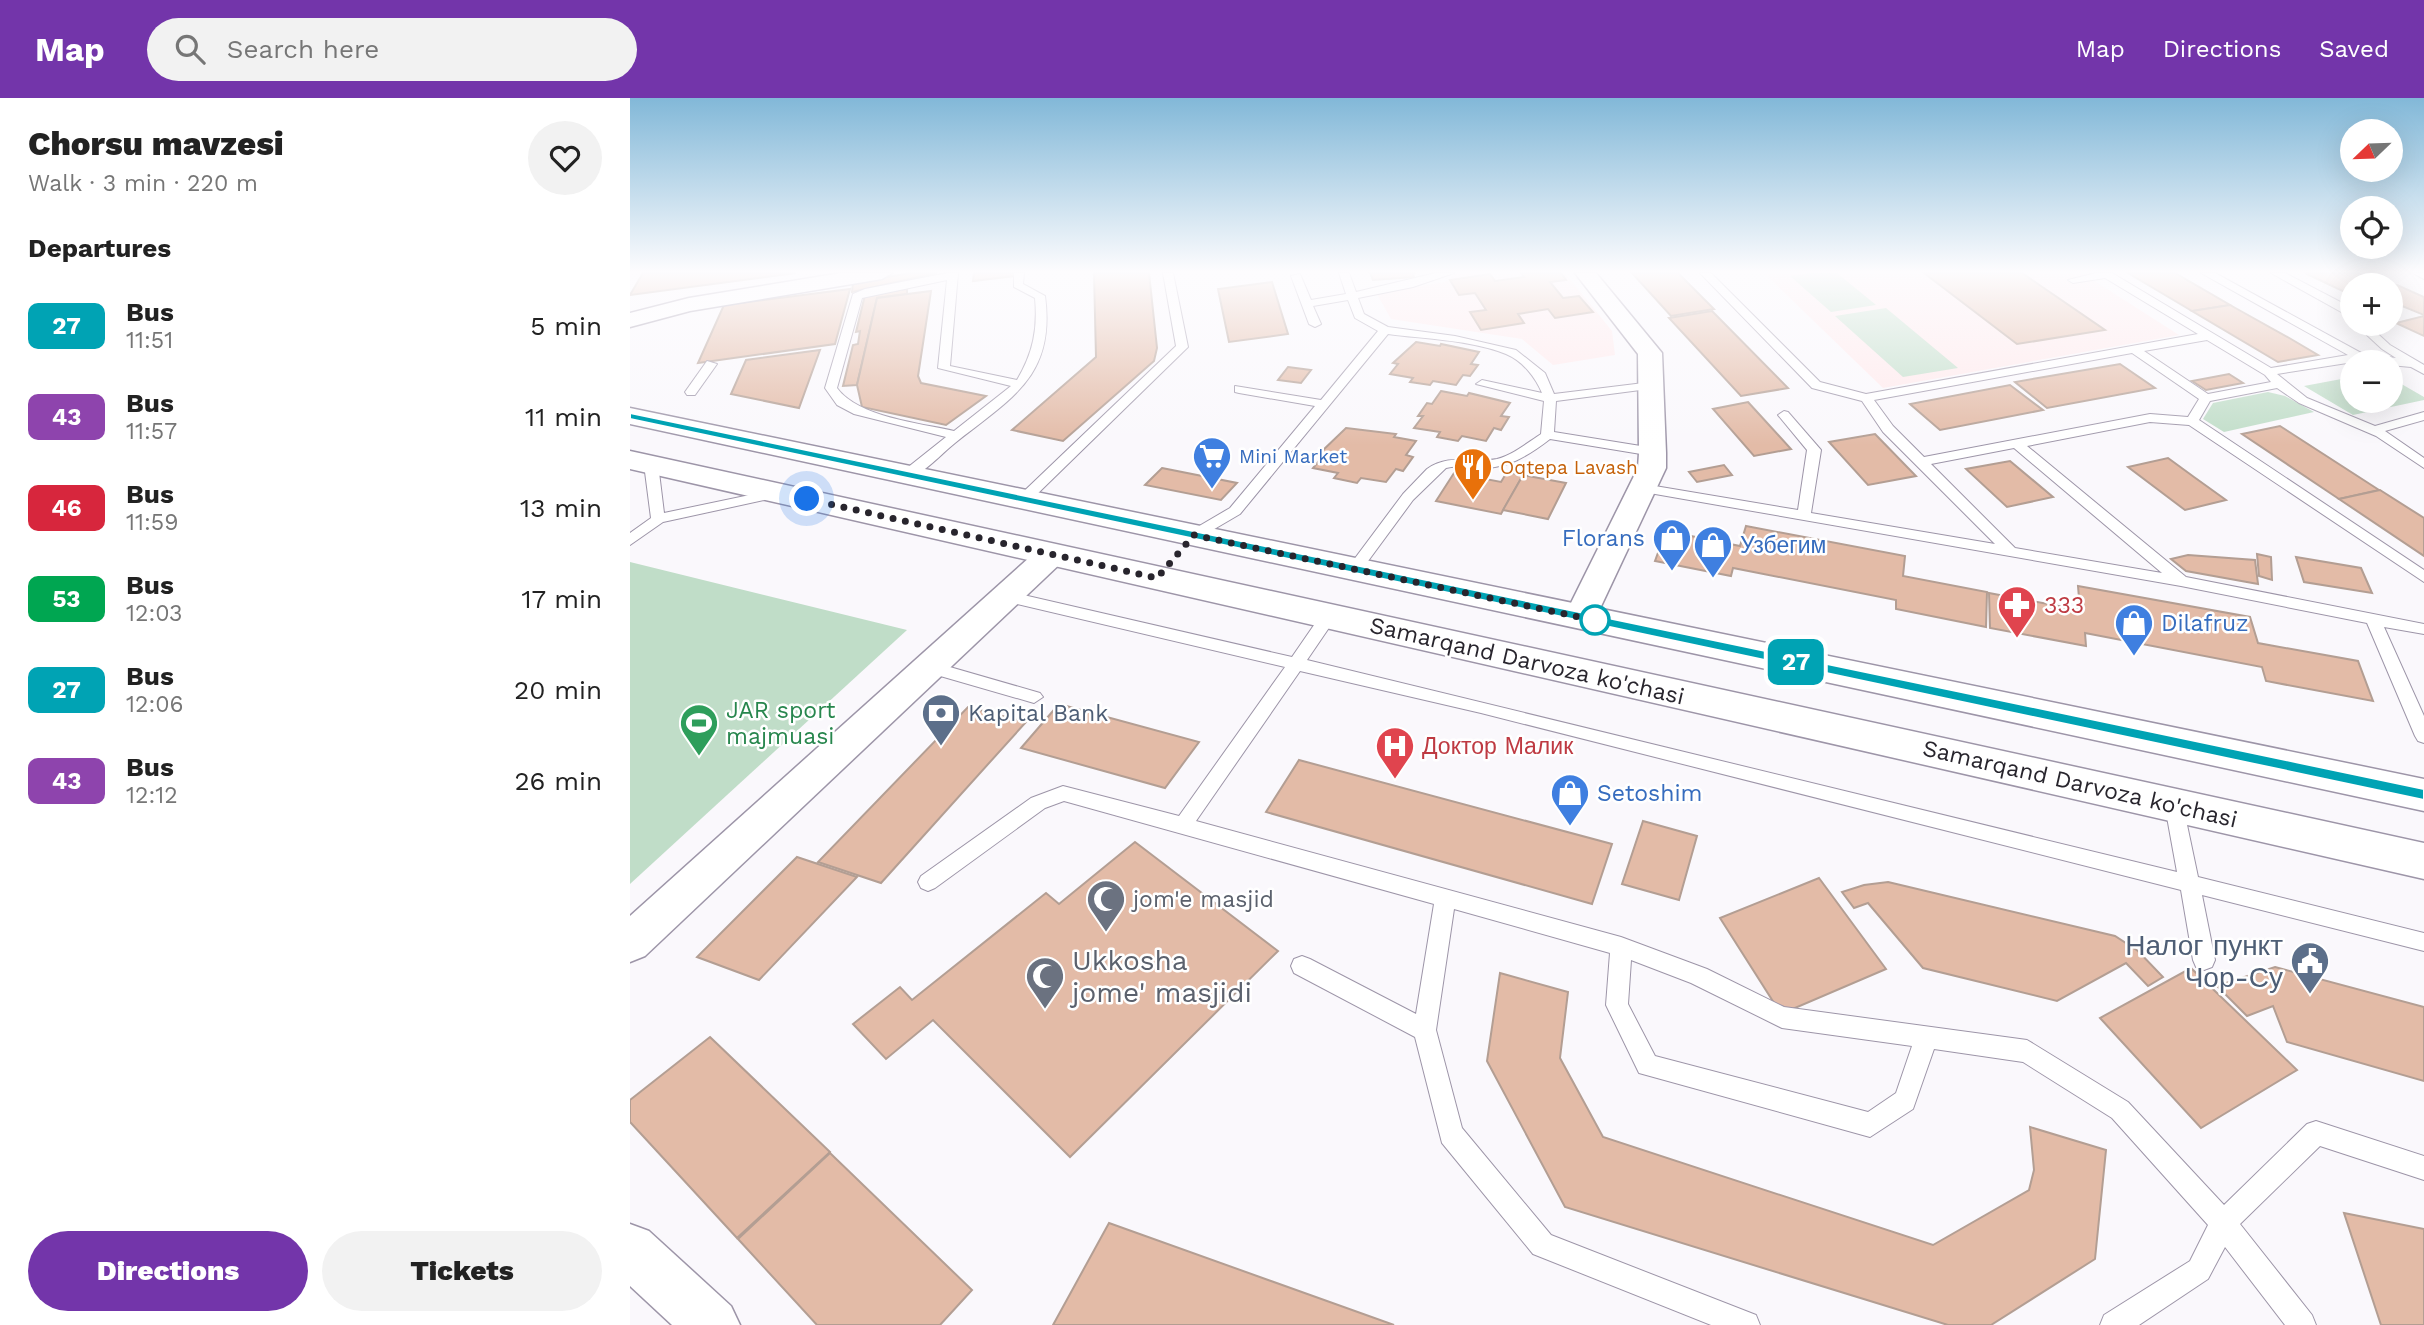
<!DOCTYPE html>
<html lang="en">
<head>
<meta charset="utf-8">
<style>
	:root { --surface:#fff; --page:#f2f2f2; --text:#222; --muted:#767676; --accent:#7335aa }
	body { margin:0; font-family:"Work Sans",sans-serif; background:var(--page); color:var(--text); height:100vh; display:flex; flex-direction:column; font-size:26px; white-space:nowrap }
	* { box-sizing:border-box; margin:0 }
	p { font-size:23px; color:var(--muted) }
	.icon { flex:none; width:38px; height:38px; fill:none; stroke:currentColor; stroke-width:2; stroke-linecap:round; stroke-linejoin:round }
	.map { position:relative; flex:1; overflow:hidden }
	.sheet { display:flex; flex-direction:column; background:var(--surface); width:630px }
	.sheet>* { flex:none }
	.badge { padding:0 14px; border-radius:10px; font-size:24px; line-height:46px }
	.needle { width:46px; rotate:247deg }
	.controls { position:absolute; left:1710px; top:21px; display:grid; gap:14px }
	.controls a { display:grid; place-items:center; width:63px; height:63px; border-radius:50%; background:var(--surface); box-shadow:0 7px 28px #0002; font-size:35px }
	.you { position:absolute; width:35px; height:35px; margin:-18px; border:5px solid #fff; border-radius:50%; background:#1a73e8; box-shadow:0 0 0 10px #1a73e833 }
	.map>.badge { position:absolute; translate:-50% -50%; box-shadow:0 0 0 4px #fff }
	h2 { padding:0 28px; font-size:26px; line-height:63px }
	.round { display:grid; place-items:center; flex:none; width:74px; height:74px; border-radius:37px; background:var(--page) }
	.headline { display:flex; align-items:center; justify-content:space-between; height:119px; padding:0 28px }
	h1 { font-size:33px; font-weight:800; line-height:52px }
	.primary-button { display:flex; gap:14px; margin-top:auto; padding:14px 28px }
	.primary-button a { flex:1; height:80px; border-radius:42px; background:var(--accent); color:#fff; font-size:28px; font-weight:800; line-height:80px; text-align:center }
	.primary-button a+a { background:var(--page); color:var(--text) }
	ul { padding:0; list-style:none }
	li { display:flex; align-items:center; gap:21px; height:91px; padding:0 28px }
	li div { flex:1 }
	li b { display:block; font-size:26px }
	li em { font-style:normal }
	li .badge { min-width:77px; font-weight:700; text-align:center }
	header { display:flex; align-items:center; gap:42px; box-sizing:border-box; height:98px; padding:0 35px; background:var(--accent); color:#fff }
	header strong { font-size:33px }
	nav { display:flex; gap:38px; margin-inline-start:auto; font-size:24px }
	.search { width:490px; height:63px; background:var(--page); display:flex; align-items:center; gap:18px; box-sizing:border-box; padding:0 24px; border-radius:38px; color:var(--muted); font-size:26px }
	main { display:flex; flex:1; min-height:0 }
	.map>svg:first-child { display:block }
	.education { fill:#ffe9eb }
	.green { fill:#c0ddc8 }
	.building { fill:#e3bba7; stroke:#b39e93; stroke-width:2 }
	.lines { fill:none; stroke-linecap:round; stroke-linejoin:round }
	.service-casing { stroke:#9d95a8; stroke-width:2 }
	.minor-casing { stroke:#9d95a8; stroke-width:3 }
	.primary-casing { stroke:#9d95a8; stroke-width:3 }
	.service { fill:#fff; fill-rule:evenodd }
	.minor { fill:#fff; fill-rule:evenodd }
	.primary { fill:#fff; fill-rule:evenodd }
	.line { fill:#00a3b4; stroke:#fff; stroke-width:2 }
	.walk { stroke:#28252d; stroke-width:7; stroke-dasharray:0 12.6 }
	.stop-dot { fill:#fff; stroke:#00a3b4; stroke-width:3.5 }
	.labels { text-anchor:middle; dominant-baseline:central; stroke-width:5; stroke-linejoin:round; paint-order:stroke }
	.far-shop-label { font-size:19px; fill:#366cbe; stroke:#fff; text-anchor:start }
	.far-food-label { font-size:19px; fill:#c56008; stroke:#fff; text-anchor:start }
	.shop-label { font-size:23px; fill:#366cbe; stroke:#fff; text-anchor:start }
	.health-label { font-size:23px; fill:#be3a42; stroke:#fff; text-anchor:start }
	.street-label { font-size:23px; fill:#28252d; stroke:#fff }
	.leisure-label { font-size:23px; fill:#27864d; stroke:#fff; text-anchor:start }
	.service-label { font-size:23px; fill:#4e5e75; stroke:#fff; text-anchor:start }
	.worship-label { font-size:23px; fill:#5b616d; stroke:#fff; text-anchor:start }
	.near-service-label { font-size:28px; fill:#4e5e75; stroke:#fff; text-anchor:end }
	.near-worship-label { font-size:28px; fill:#5b616d; stroke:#fff; text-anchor:start }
</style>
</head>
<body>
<header>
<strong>Map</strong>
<div class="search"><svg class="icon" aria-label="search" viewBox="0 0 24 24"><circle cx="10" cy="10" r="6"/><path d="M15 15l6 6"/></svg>Search here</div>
<nav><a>Map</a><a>Directions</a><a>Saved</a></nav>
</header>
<main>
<section class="sheet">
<div class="headline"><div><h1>Chorsu mavzesi</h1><p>Walk · 3 min · 220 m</p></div><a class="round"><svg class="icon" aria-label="heart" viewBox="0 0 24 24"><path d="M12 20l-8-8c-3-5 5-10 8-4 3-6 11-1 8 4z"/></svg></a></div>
<h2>Departures</h2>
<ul>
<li><span class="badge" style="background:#00a3b4;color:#fff">27</span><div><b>Bus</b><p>11:51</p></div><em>5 min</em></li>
<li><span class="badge" style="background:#8e44ad;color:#fff">43</span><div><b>Bus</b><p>11:57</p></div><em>11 min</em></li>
<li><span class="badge" style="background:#d7263d;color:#fff">46</span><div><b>Bus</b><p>11:59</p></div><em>13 min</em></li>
<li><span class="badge" style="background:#00a651;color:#fff">53</span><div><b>Bus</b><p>12:03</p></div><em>17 min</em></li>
<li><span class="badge" style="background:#00a3b4;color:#fff">27</span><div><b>Bus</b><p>12:06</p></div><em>20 min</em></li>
<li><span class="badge" style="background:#8e44ad;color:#fff">43</span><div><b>Bus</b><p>12:12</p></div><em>26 min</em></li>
</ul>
<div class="primary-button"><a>Directions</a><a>Tickets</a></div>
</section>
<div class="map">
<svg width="1794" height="1227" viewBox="0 0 1794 1227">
	<rect width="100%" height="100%" fill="#faf8fc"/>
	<g class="education">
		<path d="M827,175H935L982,233L985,257L923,267L892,241L761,221L747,196L815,184Z"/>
		<path d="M1134,175H1452L1549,237L1253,290Z"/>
	</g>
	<g class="green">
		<path d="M1179,175H1207L1246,207L1201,214L1160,178Z"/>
		<path d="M1256,210L1328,270L1273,279L1205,218Z"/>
		<path d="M1722,279V303H1760L1761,280L1794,299V302L1723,317L1674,288Z"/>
		<path d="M1638,294L1655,298L1684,314L1594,334L1573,321L1583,305Z"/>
		<path d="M0,464L277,532L0,786Z"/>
	</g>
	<g class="building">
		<path d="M13,175H166L0,197Z"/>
		<path d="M280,175H307L222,194L223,185Z"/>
		<path d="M344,175H384V178L343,183Z"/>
		<path d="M464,175H519L527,250L524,263L433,343L382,332L466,259Z"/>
		<path d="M740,175H785L783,176L784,179L743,182Z"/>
		<path d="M891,175H931L936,182L920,184L933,200L949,198L963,214L925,220L918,211L888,216L894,225L851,232L840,214L856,212L845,195L829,197L820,182L860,176L865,183L894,179Z"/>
		<path d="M1002,175H1048L1084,211L1041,218Z"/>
		<path d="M1294,175H1392L1475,232L1387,246Z"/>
		<path d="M1498,175H1545L1600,207L1562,213Z"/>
		<path d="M1675,175H1728L1754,187H1722L1721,197Z"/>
		<path d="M642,184L658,236L599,244L588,191Z"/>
		<path d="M1767,187L1794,199V217L1760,203V189Z"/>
		<path d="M220,191L205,246L68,265L94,207Z"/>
		<path d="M277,191V196L247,200L227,287L213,288L223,247L228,246L230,233L226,234L235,197Z"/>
		<path d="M301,193L288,278L291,285L356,298L316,327L232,309L227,287L247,200Z"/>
		<path d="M1600,207L1661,241L1688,257L1648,264L1562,213Z"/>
		<path d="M1082,213L1158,290L1111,298L1039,220Z"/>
		<path d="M1794,218V238L1766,225Z"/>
		<path d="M786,244L810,248L811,246L849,254L841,266L848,267L840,278L833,277L826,287L803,283L800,287L780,284L783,280L760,276L768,266L763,265Z"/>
		<path d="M190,252L169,310L101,296L116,262Z"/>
		<path d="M1490,266L1525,290L1417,310L1385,284Z"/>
		<path d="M658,269L681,272L671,285L648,282Z"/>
		<path d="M1599,276L1613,285L1576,292L1562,283Z"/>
		<path d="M1380,287L1413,312L1310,332L1280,306Z"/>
		<path d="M811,293L837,298L839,295L880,305L871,318L879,319L871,332L864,330L856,343L832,338L828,343L807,339L810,334L784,330L793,318H788L797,305L802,306Z"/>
		<path d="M1118,304L1161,351L1124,358L1083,311Z"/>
		<path d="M1650,328L1749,392L1709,401L1612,336Z"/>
		<path d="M716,330L766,336L764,339L786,343L776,357L783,359L773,373L766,371L756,384L731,380L727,385L704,380L708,375L683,370L693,358L688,357Z"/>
		<path d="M1245,336L1286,378L1238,387L1199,344Z"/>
		<path d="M1538,360L1564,379L1596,402L1555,412L1498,369Z"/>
		<path d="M1380,363L1423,399L1377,409L1336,371Z"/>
		<path d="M1094,367L1102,377L1067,384L1059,374Z"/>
		<path d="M532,370L607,385L591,402L515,387Z"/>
		<path d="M877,374L893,377L871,416L806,403L824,375L871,384Z"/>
		<path d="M893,377L936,385L918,421L873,412Z"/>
		<path d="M1750,392L1794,420V458L1709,401Z"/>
		<path d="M1116,428L1275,458L1273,478L1357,494L1356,529L1266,511V502L1103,470L1101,478L1025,463L1036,433L1110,448Z"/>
		<path d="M1627,456L1641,459L1642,482L1629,478Z"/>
		<path d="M1558,457L1625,462L1628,486L1556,473L1541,461Z"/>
		<path d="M1666,459L1731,470L1742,495L1674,484Z"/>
		<path d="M1448,488L1620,519L1628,545L1728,563L1743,603L1636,583L1632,569L1455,535L1456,548L1360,530L1359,495L1450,512Z"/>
		<path d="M429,606L569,644L535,690L391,650Z"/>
		<path d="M338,609L396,624L251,785L188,764Z"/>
		<path d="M669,662L982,746L962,806L636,714Z"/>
		<path d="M1013,723L1067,738L1049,802L992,786Z"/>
		<path d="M505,744L648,853L440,1059L303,922L256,961L223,926L270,889L282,902L416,795L429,806Z"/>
		<path d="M167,759L227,779L129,882L67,859Z"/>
		<path d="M1189,780L1256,871L1151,916L1090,820Z"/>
		<path d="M1258,784L1485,838L1508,853L1533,879L1518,888L1496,865L1427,903L1293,870L1238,805L1224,810L1212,794L1234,787Z"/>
		<path d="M1645,869L1794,909V983L1657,944L1643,908L1617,918L1587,888Z"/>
		<path d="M1561,870L1667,972L1571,1030L1470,920Z"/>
		<path d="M870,875L938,894L930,960L973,1039L1303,1147L1399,1092L1404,1072L1400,1029L1476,1052L1465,1161L1361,1227H1318L935,1109L857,963Z"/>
		<path d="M80,939L200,1054L107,1140L0,1024V1002Z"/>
		<path d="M200,1055L342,1192L310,1227H187L108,1141Z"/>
		<path d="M1714,1115L1794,1131V1227H1751Z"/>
		<path d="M479,1125L764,1227H423Z"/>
	</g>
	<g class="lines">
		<g class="service-casing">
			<g id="service">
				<path d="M318,175H328L320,268L387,282C403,255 408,231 405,200L384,189V175H394L393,186L415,198C426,279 380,301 325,345C311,356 294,376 277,381L270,377L272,374L316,339L224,316L207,307L195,290L223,196L235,191ZM317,182L308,270L381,288L324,333C289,325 228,319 207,290L232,200Z"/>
				<path d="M533,175H543L558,249L399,404H389V398L546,248Z"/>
				<path d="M709,175H719L726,194L806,175H824L783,189L728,200L734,216L758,229L825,238L886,252L915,275L924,296L1022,284L1024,287L1018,291L926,303L924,334L1023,350L1030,354L1023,358L920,341C898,358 877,371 849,370C838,370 827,367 816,370L783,402L730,474H720L717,471L773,396L797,371C820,355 841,366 867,361C883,357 897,345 911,336L914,303L846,286L852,282L912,295C906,280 893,263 876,256C842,242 795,241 758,236L610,416L569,440H559L557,437L559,434L600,410L685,308L609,295L605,294V288L691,302L748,233L725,220L718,202L683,208L691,226L685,229L679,226L661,178L670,176L681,202L716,196Z"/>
				<path d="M1070,175H1081L1190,284L1236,296L1568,236L1475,180L1443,185L1438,182L1466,175H1482L1641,270L1718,257L1571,175H1585L1733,256L1766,260L1752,251L1725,226H1737L1760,247L1794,267V276L1781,269L1760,267V264L1730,263L1647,276L1677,300L1745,328L1794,314V322L1755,333L1794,360V370L1746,338L1669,305L1647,290L1580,303L1569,322L1794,472V484L1559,327L1520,324L1397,348L1556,479L1794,526V536L1754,529L1794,618V645L1788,643L1785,638L1737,525L1551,488L1008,393V387L1013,386L1168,412L1177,352L1148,317L1154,313L1158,314L1191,352L1181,415L1365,446L1253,334L1232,303L1182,290ZM1577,242L1635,277L1641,284L1578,296L1514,253ZM1502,255L1569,301L1558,319L1520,316L1294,359L1263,328L1244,302ZM1384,350L1532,475L1385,450L1301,366Z"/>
				<path d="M1641,175H1655L1720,209L1722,220Z"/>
				<path d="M1783,175H1794V181Z"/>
				<path d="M77,263L87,266L65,297H57L55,294Z"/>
				<path d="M21,362L28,366L34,415L148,391L155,395L148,399L33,424L0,447V435L21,420L14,366Z"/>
				<path d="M376,493L662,559L693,514L699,513L707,518L677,562L1547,774L1535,708L1538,703L1545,700L1552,703L1568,779L1794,835V853L1572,797L1585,862L1582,869L1574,872L1566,869L1563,862L1551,792L851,615L670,573L566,723L991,839L1077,871L1154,909L1397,942L1498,1004L1594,1107L1677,1026L1686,1023L1794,1058V1082L1690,1048L1610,1126L1682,1217L1686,1227H1655L1595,1149L1578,1181L1509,1227H1470L1474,1217L1560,1163L1578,1127L1482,1020L1393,964L1304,951L1283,1011L1240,1039L1009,975L976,907L980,855L824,811L806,932L832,1030L921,1137L1126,1217L1130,1227H1081L903,1156L812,1045L785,939L664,875L661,868L664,861L672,858L680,861L786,916L804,806L434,703L415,710L305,790L298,793L291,790L288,784L291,778L401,700L433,688L549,718L655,569L370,502L368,498L370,494ZM1001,862L1061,885L1152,930L1282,948L1266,995L1238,1014L1025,958L998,906Z"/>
				<path d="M299,563L410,595L413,599L404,605L293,573L291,569Z"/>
			</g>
		</g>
		<g class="minor-casing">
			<g id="minor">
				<path d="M211,175H262L252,181L60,213L0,229V215L59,200Z"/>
				<path d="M945,175H966L1032,255L1036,355V370L966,519L961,527L950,530L939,527L934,519L1008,370L1009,355L1008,256Z"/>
				<path d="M422,447L433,449L437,456L433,463L15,858L0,864V818L411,449Z"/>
				<path d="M0,1126L19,1133L101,1208L110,1227H42L0,1188Z"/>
			</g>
		</g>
		<g class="primary-casing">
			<g id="primary">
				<path d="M0,310L1794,681V713L0,326Z"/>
				<path d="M0,353L1794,745V781L0,371Z"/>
			</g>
		</g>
		<use href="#service" class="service"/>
		<use href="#minor" class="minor"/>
		<use href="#primary" class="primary"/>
	</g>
	<linearGradient id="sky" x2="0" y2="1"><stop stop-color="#82b8d8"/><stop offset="0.5" stop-color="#fdfcfe"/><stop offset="1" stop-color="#fdfcfe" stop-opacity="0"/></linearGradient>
	<rect width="1794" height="347" fill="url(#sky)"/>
	<path class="line" d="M0,315L1794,691V702L0,321Z"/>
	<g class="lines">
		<path class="walk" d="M177,401L527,480L564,437L977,525L965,522"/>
	</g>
	<defs>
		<g id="supermarket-pin" transform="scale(2.0125)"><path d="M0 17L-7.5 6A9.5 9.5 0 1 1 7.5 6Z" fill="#3f7fe0" stroke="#fff"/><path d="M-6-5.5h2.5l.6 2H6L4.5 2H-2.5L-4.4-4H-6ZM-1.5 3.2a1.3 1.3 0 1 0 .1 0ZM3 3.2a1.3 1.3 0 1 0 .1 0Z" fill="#fff"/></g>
		<g id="restaurant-pin" transform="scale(2.0125)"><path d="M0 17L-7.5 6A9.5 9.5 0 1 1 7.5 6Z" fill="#e8710a" stroke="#fff"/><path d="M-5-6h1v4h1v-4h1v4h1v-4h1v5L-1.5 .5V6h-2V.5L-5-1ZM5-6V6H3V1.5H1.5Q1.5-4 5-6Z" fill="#fff"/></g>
		<g id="shop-pin" transform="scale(2.0125)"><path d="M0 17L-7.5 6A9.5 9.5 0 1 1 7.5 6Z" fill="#3f7fe0" stroke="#fff"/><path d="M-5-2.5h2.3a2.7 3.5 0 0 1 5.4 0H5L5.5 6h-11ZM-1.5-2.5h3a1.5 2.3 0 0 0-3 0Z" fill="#fff"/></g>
		<g id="pharmacy-pin" transform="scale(2.0125)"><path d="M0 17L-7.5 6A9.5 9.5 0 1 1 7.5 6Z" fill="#e0444e" stroke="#fff"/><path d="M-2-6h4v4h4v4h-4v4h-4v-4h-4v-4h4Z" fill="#fff"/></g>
		<g id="bank-pin" transform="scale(2.0125)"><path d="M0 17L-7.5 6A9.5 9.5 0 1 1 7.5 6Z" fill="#5c6f8a" stroke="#fff"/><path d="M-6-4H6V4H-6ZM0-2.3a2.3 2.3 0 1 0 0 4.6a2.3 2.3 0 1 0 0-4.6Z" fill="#fff"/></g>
		<g id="stadium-pin" transform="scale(2.0125)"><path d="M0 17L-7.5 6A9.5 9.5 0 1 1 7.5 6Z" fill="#2e9e5b" stroke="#fff"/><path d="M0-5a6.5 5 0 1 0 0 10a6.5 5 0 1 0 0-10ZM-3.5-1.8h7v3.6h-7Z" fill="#fff"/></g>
		<g id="hospital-pin" transform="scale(2.0125)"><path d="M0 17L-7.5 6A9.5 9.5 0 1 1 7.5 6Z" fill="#e0444e" stroke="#fff"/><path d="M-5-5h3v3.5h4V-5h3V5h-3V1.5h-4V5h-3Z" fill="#fff"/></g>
		<g id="mosque-pin" transform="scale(2.0125)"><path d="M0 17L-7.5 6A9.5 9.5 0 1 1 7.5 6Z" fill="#6b7280" stroke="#fff"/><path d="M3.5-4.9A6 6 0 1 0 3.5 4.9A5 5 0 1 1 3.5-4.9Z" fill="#fff"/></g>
		<g id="civic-pin" transform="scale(2.0125)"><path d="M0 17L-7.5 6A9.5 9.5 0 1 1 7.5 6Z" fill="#5c6f8a" stroke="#fff"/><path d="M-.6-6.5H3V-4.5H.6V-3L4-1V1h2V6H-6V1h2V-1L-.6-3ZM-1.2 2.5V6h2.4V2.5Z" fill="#fff"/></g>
	</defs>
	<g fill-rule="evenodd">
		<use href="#supermarket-pin" x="582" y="358"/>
		<use href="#restaurant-pin" x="843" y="369"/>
		<use href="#shop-pin" x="1042" y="440"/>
		<use href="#shop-pin" x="1083" y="447"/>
		<use href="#pharmacy-pin" x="1387" y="507"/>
		<use href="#shop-pin" x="1504" y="525"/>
		<use href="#bank-pin" x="311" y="615"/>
		<use href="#stadium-pin" x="69" y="625"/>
		<use href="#hospital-pin" x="765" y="648"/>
		<use href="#shop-pin" x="940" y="695"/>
		<use href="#mosque-pin" x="476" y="801"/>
		<use href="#civic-pin" x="1680" y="863"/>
		<use href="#mosque-pin" x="415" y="878"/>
	</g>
	<circle class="stop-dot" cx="965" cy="522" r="14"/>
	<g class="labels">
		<g class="far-shop-label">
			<text x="609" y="358">Mini Market</text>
		</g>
		<g class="far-food-label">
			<text x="870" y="369">Oqtepa Lavash</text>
		</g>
		<g class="shop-label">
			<text x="1015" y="440" text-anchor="end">Florans</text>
			<text x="1110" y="447">Узбегим</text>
			<text x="1531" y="525">Dilafruz</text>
			<text x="967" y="695">Setoshim</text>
		</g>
		<g class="health-label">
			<text x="1414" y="507">333</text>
			<text x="792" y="648">Доктор Малик</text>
		</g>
		<g class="street-label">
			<text transform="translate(897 563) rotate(13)">Samarqand Darvoza ko'chasi</text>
			<text transform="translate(1450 686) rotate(13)">Samarqand Darvoza ko'chasi</text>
		</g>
		<g class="leisure-label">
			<text x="96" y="612">JAR sport<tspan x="96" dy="26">majmuasi</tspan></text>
		</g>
		<g class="service-label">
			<text x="338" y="615">Kapital Bank</text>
		</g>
		<g class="worship-label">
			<text x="503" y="801">jom'e masjid</text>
		</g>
		<g class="near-service-label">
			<text x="1653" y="847">Налог пункт<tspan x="1653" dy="32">Чор-Су</tspan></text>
		</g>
		<g class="near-worship-label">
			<text x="442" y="862">Ukkosha<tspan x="442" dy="32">jome' masjidi</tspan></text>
		</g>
	</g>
</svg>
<div class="controls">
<a><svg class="needle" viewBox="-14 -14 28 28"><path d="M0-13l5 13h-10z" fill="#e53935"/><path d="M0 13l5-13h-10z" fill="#767676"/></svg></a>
<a><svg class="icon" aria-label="locate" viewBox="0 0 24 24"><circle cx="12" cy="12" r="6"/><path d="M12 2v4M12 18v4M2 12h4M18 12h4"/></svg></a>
<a>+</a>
<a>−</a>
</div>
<div class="you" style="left:177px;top:401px"></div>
<b class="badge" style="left:1166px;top:564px;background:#00a3b4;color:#fff">27</b>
</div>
</main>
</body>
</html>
